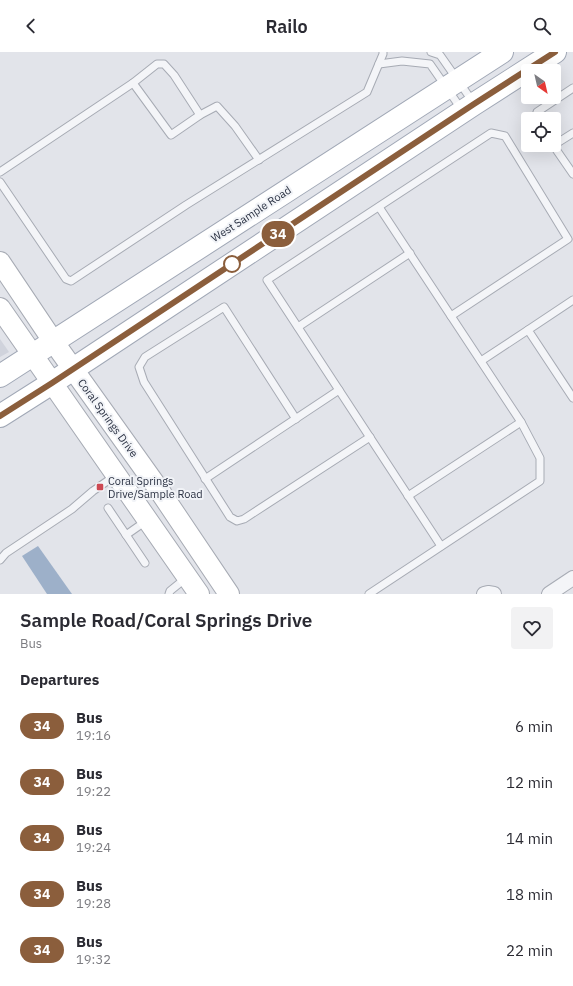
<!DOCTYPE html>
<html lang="en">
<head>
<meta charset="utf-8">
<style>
	:root { --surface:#fff; --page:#f2f2f3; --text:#2b2b33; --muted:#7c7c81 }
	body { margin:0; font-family:"IBM Plex Sans",sans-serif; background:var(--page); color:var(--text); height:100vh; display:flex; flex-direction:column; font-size:15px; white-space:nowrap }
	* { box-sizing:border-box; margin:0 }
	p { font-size:13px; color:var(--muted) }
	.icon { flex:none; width:22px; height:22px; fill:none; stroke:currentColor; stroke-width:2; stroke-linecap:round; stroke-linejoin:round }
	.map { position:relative; height:542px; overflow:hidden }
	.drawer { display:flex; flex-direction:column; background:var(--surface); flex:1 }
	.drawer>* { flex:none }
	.badge { padding:0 8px; border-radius:13px; font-size:14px; line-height:26px }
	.needle { width:26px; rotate:146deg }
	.buttons { position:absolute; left:521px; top:12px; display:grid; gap:8px }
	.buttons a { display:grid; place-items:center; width:40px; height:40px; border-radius:4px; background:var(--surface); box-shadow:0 4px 16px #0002; font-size:20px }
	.map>.badge { position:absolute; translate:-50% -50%; box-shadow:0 0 0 2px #fff }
	h2 { padding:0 20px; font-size:15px; line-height:36px }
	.round { display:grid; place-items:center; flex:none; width:42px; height:42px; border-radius:4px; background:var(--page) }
	.overview { display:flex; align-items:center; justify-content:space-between; height:68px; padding:0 20px }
	h1 { font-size:19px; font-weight:600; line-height:30px }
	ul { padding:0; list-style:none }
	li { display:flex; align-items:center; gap:12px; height:56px; padding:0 20px }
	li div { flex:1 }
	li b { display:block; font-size:15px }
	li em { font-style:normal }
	li .badge { min-width:44px; font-weight:700; text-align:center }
	header { display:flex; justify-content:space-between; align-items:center; height:52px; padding:0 20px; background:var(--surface); font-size:18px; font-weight:600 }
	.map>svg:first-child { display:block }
	.built { fill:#d0d3dc }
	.water { fill:#9db0c9 }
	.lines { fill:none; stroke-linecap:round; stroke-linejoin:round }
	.lane-casing { stroke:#a7abb4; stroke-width:9 }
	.street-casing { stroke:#a7abb4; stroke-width:16 }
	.secondary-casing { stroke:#a7abb4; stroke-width:22 }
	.primary-casing { stroke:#a1a8b6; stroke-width:24 }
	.lane { stroke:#f4f5f8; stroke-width:7 }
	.street { stroke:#f4f5f8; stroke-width:14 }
	.secondary { stroke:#fff; stroke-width:20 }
	.primary { stroke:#fff; stroke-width:22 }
	.line-casing { stroke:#fff; stroke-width:9 }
	.line { stroke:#8b5e3c; stroke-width:6 }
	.stop-dot { fill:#fff; stroke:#8b5e3c; stroke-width:2 }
	.poi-dot { fill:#cd4953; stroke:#f1f3f7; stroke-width:1.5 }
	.labels { text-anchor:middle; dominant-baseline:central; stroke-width:4; stroke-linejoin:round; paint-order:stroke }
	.street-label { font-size:11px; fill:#2a3142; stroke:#f1f3f7 }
	.poi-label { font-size:11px; fill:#2a3142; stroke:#f1f3f7; text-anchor:start }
</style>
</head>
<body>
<header><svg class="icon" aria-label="back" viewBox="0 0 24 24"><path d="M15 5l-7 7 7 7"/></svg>Railo<svg class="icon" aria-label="search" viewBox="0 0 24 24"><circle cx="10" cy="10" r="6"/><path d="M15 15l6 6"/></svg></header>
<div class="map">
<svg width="573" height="542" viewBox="0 0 573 542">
	<rect width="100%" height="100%" fill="#e2e4ea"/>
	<path class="built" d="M0,287L9,300L0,305Z"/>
	<path class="water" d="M38,494L72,542H47L22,504Z"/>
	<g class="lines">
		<g class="lane-casing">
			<g id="lane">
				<path d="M431,0L440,3L473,50"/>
				<path d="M379,12L402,9L430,12L462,58"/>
				<path d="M133,31L171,83L200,63"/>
				<path d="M536,67L537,60L573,36"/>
				<path d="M553,93L573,122"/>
				<path d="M554,93L573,81"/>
				<path d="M0,120L133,31L157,12H164L174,23L200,63L217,54L235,74L259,108"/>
				<path d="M0,130L66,227L71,229L186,153L367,40L383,2V0"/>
				<path d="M573,248L528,278L573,346"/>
				<path d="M298,275L410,201"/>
				<path d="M481,309L528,278"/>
				<path d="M296,367L224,255L145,305L139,315L144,330L230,465L237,469L244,467L370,385"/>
				<path d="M205,427L339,338"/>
				<path d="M408,444L521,370"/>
				<path d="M108,456L145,511"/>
				<path d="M126,483L146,469"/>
				<path d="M441,494L267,228L491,81L505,84L568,187L451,264"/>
				<path d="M0,508L6,501L72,457L93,439L116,423"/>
				<path d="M169,542L170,539L186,526"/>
				<path d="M369,542L540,429V406L521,370L379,155"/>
			</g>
		</g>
		<g class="street-casing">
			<g id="street">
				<path d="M484,542L488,541L494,542"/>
				<path d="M549,542L573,526"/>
			</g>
		</g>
		<g class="secondary-casing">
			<g id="secondary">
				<path d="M0,210L53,289L155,432L229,542"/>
				<path d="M0,256L199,542"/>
			</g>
		</g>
		<g class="primary-casing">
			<g id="primary">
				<path d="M0,324L502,0"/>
				<path d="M0,364L52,331L474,52L555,0"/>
			</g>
		</g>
		<use href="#lane" class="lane"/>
		<use href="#street" class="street"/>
		<use href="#secondary" class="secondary"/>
		<use href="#primary" class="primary"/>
	</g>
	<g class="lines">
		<g class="line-casing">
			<path id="line" d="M0,364L52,331L474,52L555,0"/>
		</g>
		<use href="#line" class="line"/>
	</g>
	<circle class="stop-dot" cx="232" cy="212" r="8"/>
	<rect class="poi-dot" x="96" y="431" width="8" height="8" rx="2"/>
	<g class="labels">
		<g class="street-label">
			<text transform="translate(251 162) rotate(-33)">West Sample Road</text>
			<text transform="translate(108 366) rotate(54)">Coral Springs Drive</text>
		</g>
		<g class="poi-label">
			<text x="108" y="429">Coral Springs<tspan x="108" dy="13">Drive/Sample Road</tspan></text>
		</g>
	</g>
</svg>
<div class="buttons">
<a><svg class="needle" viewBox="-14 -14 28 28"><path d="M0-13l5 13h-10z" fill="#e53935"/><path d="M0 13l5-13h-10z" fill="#7c7c81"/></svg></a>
<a><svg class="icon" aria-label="locate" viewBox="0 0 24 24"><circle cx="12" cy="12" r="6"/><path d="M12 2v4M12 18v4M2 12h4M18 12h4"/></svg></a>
</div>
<b class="badge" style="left:278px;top:182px;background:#8b5e3c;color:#fff">34</b>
</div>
<section class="drawer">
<div class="overview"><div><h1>Sample Road/Coral Springs Drive</h1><p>Bus</p></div><a class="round"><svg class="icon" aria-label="heart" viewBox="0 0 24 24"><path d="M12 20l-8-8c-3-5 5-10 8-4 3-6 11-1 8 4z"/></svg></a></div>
<h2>Departures</h2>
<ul>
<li><span class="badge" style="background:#8b5e3c;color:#fff">34</span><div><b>Bus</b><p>19:16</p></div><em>6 min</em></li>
<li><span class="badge" style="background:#8b5e3c;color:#fff">34</span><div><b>Bus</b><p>19:22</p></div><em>12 min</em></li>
<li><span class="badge" style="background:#8b5e3c;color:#fff">34</span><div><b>Bus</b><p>19:24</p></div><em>14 min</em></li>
<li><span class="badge" style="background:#8b5e3c;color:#fff">34</span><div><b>Bus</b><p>19:28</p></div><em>18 min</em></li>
<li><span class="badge" style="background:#8b5e3c;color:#fff">34</span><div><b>Bus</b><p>19:32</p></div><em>22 min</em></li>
</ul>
</section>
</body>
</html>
